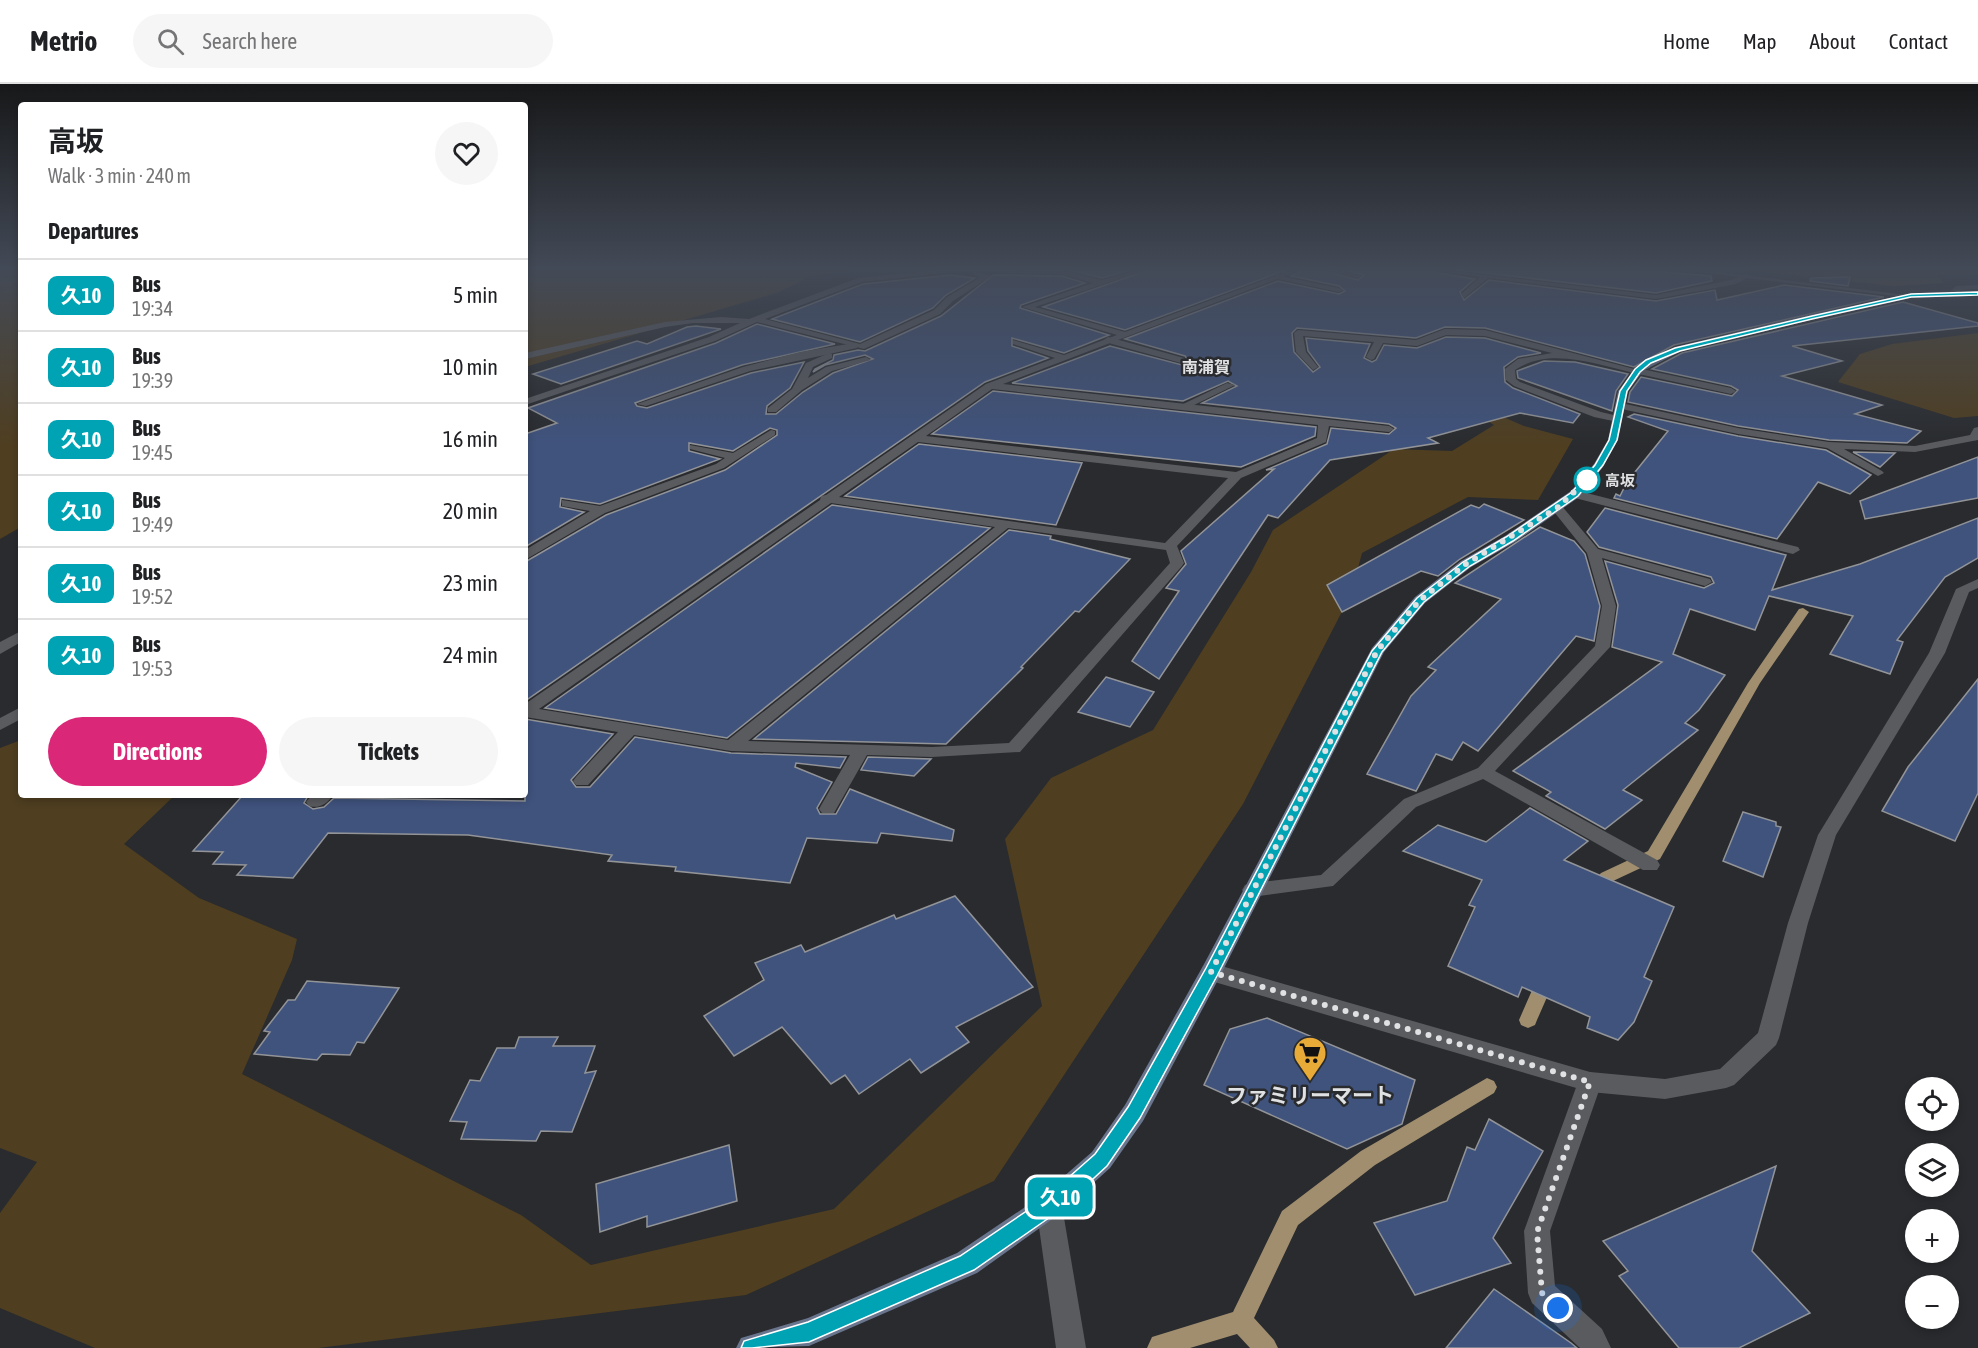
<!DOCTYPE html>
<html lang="en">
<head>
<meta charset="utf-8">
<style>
	:root { --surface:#fff; --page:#f6f6f6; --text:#202124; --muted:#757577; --line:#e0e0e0; --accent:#db2777 }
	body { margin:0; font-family:"Asap Condensed","Noto Sans JP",sans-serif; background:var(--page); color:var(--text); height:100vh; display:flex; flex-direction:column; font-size:22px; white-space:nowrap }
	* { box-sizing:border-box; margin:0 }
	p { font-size:20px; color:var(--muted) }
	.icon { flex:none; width:33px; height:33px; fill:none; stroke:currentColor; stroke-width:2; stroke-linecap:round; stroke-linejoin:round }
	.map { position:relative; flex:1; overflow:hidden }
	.sheet { position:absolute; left:18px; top:18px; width:510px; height:696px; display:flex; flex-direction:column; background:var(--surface); border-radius:6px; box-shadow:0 3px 9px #0003 }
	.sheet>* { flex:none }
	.badge { padding:0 12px; border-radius:9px; font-size:21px; line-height:39px }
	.buttons { position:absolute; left:1905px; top:993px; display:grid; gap:12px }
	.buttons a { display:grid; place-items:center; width:54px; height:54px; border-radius:50%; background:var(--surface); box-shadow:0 3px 9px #0003; font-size:30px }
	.you { position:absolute; width:30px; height:30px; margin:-15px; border:4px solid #fff; border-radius:50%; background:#1a73e8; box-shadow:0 0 0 9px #1a73e833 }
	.map>.badge { position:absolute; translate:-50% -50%; box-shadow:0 0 0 3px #fff }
	h2 { padding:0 30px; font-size:22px; line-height:54px }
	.round { display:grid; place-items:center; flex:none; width:63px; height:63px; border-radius:32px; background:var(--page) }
	.headline { display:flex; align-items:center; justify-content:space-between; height:102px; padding:0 30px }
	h1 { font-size:28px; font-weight:700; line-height:45px }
	.primary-button { display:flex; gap:12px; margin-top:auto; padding:12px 30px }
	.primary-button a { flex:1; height:69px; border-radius:36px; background:var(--accent); color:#fff; font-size:24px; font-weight:700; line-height:69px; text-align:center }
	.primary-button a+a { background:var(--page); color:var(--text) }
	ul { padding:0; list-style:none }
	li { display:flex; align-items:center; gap:18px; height:72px; padding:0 30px; border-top:2px solid var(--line) }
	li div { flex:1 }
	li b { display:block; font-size:22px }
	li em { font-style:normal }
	li .badge { min-width:66px; font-weight:700; text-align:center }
	header { display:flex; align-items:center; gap:36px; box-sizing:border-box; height:84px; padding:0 30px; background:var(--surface); border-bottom:2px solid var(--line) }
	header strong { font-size:28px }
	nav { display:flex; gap:33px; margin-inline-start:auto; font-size:21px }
	.search { width:420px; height:54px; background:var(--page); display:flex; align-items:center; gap:15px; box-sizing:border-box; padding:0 21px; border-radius:33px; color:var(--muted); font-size:22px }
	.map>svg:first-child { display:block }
	.green { fill:#4f3e20 }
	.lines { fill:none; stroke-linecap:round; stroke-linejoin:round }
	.stream { fill:#a18e6e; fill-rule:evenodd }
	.building { fill:#40537d; stroke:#929498; stroke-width:1.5 }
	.service { fill:#5a5b5f; fill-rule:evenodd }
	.minor { fill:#5a5b5f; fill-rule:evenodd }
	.tertiary { fill:#5a5b5f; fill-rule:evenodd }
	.secondary { fill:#69748d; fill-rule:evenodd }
	.line { fill:#00a3b4; stroke:#fff; stroke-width:1.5 }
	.walk { stroke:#e0e1e3; stroke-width:6; stroke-dasharray:0 10.8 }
	.stop-dot { fill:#fff; stroke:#00a3b4; stroke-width:3 }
	.labels { text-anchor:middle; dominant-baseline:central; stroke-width:5; stroke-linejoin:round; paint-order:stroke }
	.far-stop-label { font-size:15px; font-weight:bold; fill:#e0e1e3; stroke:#292b2e; text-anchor:start }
	.far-neighbourhood-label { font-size:16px; font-weight:bold; fill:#e0e1e3; stroke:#292b2e }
	.near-poi-label { font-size:21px; font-weight:bold; fill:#e0e1e3; stroke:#292b2e }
</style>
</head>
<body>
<header>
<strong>Metrio</strong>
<div class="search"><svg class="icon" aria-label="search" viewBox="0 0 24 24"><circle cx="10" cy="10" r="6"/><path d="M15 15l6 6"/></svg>Search here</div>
<nav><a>Home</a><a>Map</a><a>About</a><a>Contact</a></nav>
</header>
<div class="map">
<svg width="1978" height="1264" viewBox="0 0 1978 1264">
	<rect width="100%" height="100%" fill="#292b2e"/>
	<g class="green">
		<path d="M0,185H21V443L0,455Z"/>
		<path d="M525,185H858L811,192L779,208L525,283Z"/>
		<path d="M1736,185H1978V191H1937L1945,199L1893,202Z"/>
		<path d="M1978,249V332L1954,334L1838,298L1860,270L1892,260Z"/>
		<path d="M1282,284L1437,304L1524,342L1573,355L1538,416L1468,413L1362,469L1351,510L1243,720L994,1097L746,1211L318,1264H95L0,1224V1129L37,1078L0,1064V664L21,656V711H175L124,760L199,814L297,855L292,876L242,990L521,1131L591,1181L834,1125L1042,922L1005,755L1051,694L1153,646L1251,488L1273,446L1394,365L1452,367L1494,341L1461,320Z"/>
	</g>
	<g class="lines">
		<g class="stream">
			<path d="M1803,524L1809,528L1760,599L1660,775L1613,797L1600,809L1594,811L1588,809L1586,805L1601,789L1648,767L1748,599L1799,525Z"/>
			<path d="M1546,888L1552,890L1555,895L1537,936L1535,941L1528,944L1521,941L1519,936L1537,895L1540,890Z"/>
			<path d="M1487,994L1494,997L1497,1003L1494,1009L1375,1081L1298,1141L1254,1234L1274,1256L1278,1264H1250L1237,1250L1190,1264H1147L1152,1253L1233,1228L1282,1127L1361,1067Z"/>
		</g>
	</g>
	<g class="building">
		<path d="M1065,185H1133L1102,194Z"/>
		<path d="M1151,185H1289L1125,246L1043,223Z"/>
		<path d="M1305,185H1317L1358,196L1364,191L1340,185H1433L1438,189L1475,195L1460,208L1464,216L1489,196L1656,217L1715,206L1717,216L1784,201L1884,213L1674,261L1634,283L1485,244L1445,243L1416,254L1297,244L1292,249L1294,268L1313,288L1320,283L1308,267L1306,254L1370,260L1364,274L1372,278L1376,276L1384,261L1417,264L1446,253L1485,254L1541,269L1518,273L1504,283L1505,298L1513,304L1580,330L1573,339L1520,329L1428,354L1438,359L1330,376L1278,434L1268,431L1159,595L1132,577L1179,507L1166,504L1186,480L1181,467L1274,385L1266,386L1327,360L1331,344L1389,350L1396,344L1389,340L1202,319L1237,302L1228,297L1183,317L1012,299L1110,262L1182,281L1188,276L1185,272L1125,255L1278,197L1339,210L1345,207L1339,202L1291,192Z"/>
		<path d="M1450,185H1602L1631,188L1630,185L1711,192L1712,197L1656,209Z"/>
		<path d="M950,191L975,194L946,211L933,224L860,258L772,235L863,200Z"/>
		<path d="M993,191L1062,192L1085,199L1021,221L1020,224L1109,251L1064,269L1012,254V262L1048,274L985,298L525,617V478L606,431L725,386L777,351V346L770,344L733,367L689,359V367L720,375L600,420L561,414L560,423L584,428L525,463V350L557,339L528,324L716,259L757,240L835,260L742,281L635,319L637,322L647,324L751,289L804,278L790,304L767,322L766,330H776L803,308L833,289L873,275L865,271L825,281L813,288L815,285L833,276L834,271L858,266L865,267L941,232Z"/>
		<path d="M1850,193L1848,202L1810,197L1811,194Z"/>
		<path d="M1903,218L1978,239V242L1792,262L1842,277L1782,292L1882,321L1855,330L1921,347L1907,359L1829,356L1738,342L1628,318L1630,308L1641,293L1732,312L1738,306L1731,302L1652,285L1682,269Z"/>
		<path d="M696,242L721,245L561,300L533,290L637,257L647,260L687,243Z"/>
		<path d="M1544,277L1575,278L1628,290L1616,307L1612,327L1518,294L1517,287Z"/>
		<path d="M993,307L1316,343L1315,352L1241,383L932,350Z"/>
		<path d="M1634,330L1738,352L1826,366L1871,391L1850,410L1818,398L1777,455L1614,414L1616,410L1620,412L1627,398L1668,347L1628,333Z"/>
		<path d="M919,360L1082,379L1056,441L845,412Z"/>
		<path d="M1853,368L1895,369L1880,383Z"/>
		<path d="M1978,373V414L1865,435L1860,417Z"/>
		<path d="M1484,420L1524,436L1460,475L1438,492L1421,487L1342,528L1327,501L1471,421L1479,424Z"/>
		<path d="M832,421L990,444L727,654L545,624Z"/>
		<path d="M1605,424L1786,471L1772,506L1860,480L1978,434V474L1945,493L1897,556L1903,558L1890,590L1830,570L1853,532L1769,512L1755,546L1690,525L1673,570L1725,591L1699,626L1685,639L1698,646L1623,706L1642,716L1605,745L1546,712L1551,708L1513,687L1662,578L1612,563L1618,521L1605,477L1704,504L1714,499L1711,493L1599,463L1587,448Z"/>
		<path d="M1540,443L1574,457L1585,470L1600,522L1594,557L1576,552L1478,667L1463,658L1452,676L1436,670L1416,707L1367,690L1411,612L1436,586L1428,583L1501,515L1455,499Z"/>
		<path d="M1009,446L1051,452L1050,455L1130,475L1079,528L1075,527L1021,583L1023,584L946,660L754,655Z"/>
		<path d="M1106,593L1154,608L1130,643L1078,628Z"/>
		<path d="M1978,595V709L1955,757L1882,727L1908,683Z"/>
		<path d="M525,635L613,650L571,696L576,703H590L635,653L731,669L846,673L840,684L796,679L795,683L832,698L817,724L820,730H836L850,705L954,746L952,757L881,749L877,759L807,754L790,799L675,787L676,783L608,777L612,771L468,751L328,749L293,794L237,791L246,781L213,780L223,768L193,767L243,711L308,712L304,719L313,725L324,723L334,714L525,717Z"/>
		<path d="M868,673L931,675L914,692L861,686Z"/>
		<path d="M1530,724L1588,757L1564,776L1674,823L1644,893L1652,897L1634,938L1618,956L1587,944L1590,933L1522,903L1518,913L1448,882L1475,823L1469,821L1482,796L1403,767L1438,741L1486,758Z"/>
		<path d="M1743,728L1776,738V742L1781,743L1763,793L1723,777Z"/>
		<path d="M955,812L1033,903L956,943L969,958L921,989L910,975L859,1010L845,991L831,1000L782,943L734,972L704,932L764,896L755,879L801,861L805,868L894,831L896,835Z"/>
		<path d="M307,897L399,904L364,959L357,958L350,971L322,970L317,976L254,970L270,948L264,947L288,916H295Z"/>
		<path d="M1267,934L1415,996L1402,1040L1347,1065L1204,1001L1230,945Z"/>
		<path d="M519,953H558L553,962H595L585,989L596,987L572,1048L541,1047L536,1057L461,1055L467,1038L450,1037L470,996L480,997L497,964H515Z"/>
		<path d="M1489,1035L1543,1067L1493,1154L1511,1179L1415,1211L1374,1139L1447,1117L1467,1063L1475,1066Z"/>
		<path d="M729,1061L737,1117L647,1143V1132L600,1148L596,1100Z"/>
		<path d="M1776,1082L1752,1167L1810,1229L1739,1264H1679L1619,1192L1628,1187L1603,1157Z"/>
		<path d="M1494,1205L1571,1259L1577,1264H1446Z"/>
	</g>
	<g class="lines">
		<g class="service">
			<path d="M1319,185H1332L1362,192L1358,194Z"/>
			<path d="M1275,191L1339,204L1343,206L1339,208L1278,195Z"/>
			<path d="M1108,253L1184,274L1186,276L1181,279L1105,258L1104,256Z"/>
			<path d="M854,259L857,260V264L750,287L646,322L637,320L743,283L800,268Z"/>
			<path d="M829,269L832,270V274L813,283L808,294L826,283L866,273L871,276L832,287L802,306L776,328H768V324L792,305L806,279Z"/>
			<path d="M1637,284L1731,304L1736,307L1731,310L1634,289L1632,287Z"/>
			<path d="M1227,299L1235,301L1188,324L1179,322Z"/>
			<path d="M1575,406L1798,463L1800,466L1793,470L1571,413V407Z"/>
			<path d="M1557,420L1561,421L1598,465L1710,495L1712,498L1705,502L1602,474L1616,522L1610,563L1495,687L1657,776L1660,781L1657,786H1643L1483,695L1416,723L1333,802L1252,813L1245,811L1242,806L1245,801L1252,799L1321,791L1404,715L1478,684L1595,562L1602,522L1587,469L1551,424Z"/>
			<path d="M312,711H333C327,720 319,725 309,722L306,718Z"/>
			<path d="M1590,988L1598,991L1602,998L1550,1147L1555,1202L1602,1245L1611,1264H1580L1532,1219L1528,1209L1524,1147L1578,998L1582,991Z"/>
		</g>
		<g class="minor">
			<path d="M945,185L1062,186L1102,196L1140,185H1149L1035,223L1125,248L1294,185H1303L1003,300L1389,342L1394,345L1389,348L1329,342L1326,358L1241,394L1177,462L1184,479L1182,482L1020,668L932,673L867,671L834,729H822L819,725L850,671L731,667L634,651L588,701H576L573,697L576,693L618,648L525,633V620L820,416L821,412L826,411L986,300L1055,274L1013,260V256L1064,271L1117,251L1022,223L1093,199L1062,190L980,188L991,192L953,217L940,230L864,265L757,238L715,257L525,321V315L709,253L740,239H693L665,243L525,275V269L665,238L721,233L749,235L858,194ZM953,188H973V191L981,193L947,213L934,226L860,260L765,235L862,198ZM992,305L1318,341L1317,354L1236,388L926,352ZM918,358L1228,394L1165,459L839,413ZM831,419L995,443L728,656L539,625ZM1008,444L1166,466L1170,479L1009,659L932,663L748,657Z"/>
			<path d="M1435,185L1656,211L1731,196L1746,190L1750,192L1736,200L1656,215L1488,194L1464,214L1461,210L1480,193L1438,187Z"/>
			<path d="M1978,201V205L1961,206L1952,212L1948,210L1956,202Z"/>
			<path d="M1445,245L1485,246L1642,287L1637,290C1599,281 1550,262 1515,286L1516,295L1520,298L1601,328L1622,333V337L1618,338L1594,333L1514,302L1506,296L1505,285L1518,275L1552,269L1485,252L1446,251L1417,262L1383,259L1374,275L1371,276L1366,273L1374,258L1303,252L1306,268L1318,283L1313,286L1296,268L1294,249L1298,246L1416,256Z"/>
			<path d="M1621,319L1738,344L1829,358L1915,362L1970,351L1974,344L1978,343V356L1915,368L1844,365L1882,387L1884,389L1878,392L1827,364L1738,350L1617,324L1616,322Z"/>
			<path d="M771,346L775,347V351L724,384L605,429L525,476V466L590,427L562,422V416L600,422L716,380L725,374L690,365V361L733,369Z"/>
			<path d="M21,547V558L0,570V558Z"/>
			<path d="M21,623V635L0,646V634Z"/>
			<path d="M1049,1109L1058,1113L1062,1122L1086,1264H1056L1036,1122L1040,1113Z"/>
		</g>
		<g class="tertiary">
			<path d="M1673,185H1693L1915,212L1911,214Z"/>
			<path d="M1978,495V504L1969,508L1945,569L1836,751L1808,839L1779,954L1776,961L1734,1001L1726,1004L1665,1015L1590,1008L1211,897L1203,894L1200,888L1203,882L1211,879L1590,988L1665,995L1720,985L1758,949L1788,839L1818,751L1929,569L1956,505Z"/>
		</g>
		<path class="secondary" d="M1978,208V212L1911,214L1811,236L1681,267L1643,287L1628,307L1618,356L1603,383L1579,413L1515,458L1471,483L1425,519L1384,568L1219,894L1143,1037L1110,1084L1058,1131L977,1189L809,1262L736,1264L741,1254L808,1234L957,1169L1040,1113L1092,1068L1125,1021L1203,882L1372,564L1415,513L1461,477L1505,452L1571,407L1594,380L1608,356L1618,307L1637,283L1675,263L1811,230L1911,210Z"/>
	</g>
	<linearGradient id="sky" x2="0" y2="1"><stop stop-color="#171819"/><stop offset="0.51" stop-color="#434a57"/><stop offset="1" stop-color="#434a57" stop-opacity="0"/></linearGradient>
	<rect width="1978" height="362" fill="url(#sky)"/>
	<path class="line" d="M1978,208V211L1911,213L1812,235L1680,267L1651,279L1640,288L1627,307L1617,356L1603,381L1578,412L1513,457L1470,482L1424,518L1382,568L1217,892L1140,1034L1107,1082L1056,1129L974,1186L809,1258L752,1264H741L744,1257L808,1238L960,1172L1043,1116L1095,1070L1128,1023L1206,884L1372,567L1417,514L1463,478L1506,453L1572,408L1595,381L1609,356L1620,307L1635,285L1646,276L1675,264L1812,232L1911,210Z"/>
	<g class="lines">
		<path class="walk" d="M1558,1224L1542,1209L1537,1148L1590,998L1211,888L1377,567L1420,516L1466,480L1557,424L1587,396"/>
	</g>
	<defs>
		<g id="supermarket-pin" transform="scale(1.725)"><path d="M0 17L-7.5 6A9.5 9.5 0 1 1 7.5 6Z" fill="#e8ab37" stroke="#292b2e"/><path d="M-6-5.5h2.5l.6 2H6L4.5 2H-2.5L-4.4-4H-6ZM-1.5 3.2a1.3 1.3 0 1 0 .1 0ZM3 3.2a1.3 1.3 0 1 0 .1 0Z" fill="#111"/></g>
	</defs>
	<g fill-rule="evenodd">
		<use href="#supermarket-pin" x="1310" y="969"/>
	</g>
	<circle class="stop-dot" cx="1587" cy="396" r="12"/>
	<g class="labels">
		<g class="far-stop-label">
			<text x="1605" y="396">高坂</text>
		</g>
		<g class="far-neighbourhood-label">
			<text x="1206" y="283">南浦賀</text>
		</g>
		<g class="near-poi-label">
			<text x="1310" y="1011">ファミリーマート</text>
		</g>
	</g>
</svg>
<div class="buttons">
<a><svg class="icon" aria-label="locate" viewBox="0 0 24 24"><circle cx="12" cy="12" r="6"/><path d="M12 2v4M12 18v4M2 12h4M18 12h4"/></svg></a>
<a><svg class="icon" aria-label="layers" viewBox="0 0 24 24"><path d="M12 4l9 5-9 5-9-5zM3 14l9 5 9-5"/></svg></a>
<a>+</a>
<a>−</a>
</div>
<div class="you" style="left:1558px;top:1224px"></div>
<b class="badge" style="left:1060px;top:1113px;background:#00a3b4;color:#fff">久10</b>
<section class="sheet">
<div class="headline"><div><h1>高坂</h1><p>Walk · 3 min · 240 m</p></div><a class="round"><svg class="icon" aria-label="heart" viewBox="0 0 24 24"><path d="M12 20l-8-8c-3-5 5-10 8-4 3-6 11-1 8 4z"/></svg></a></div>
<h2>Departures</h2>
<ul>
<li><span class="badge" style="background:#00a3b4;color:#fff">久10</span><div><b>Bus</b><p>19:34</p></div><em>5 min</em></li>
<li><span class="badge" style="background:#00a3b4;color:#fff">久10</span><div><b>Bus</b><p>19:39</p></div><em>10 min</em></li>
<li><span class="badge" style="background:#00a3b4;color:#fff">久10</span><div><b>Bus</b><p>19:45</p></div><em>16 min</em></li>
<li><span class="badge" style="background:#00a3b4;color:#fff">久10</span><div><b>Bus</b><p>19:49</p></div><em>20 min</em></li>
<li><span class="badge" style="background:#00a3b4;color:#fff">久10</span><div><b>Bus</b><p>19:52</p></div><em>23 min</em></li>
<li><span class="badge" style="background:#00a3b4;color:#fff">久10</span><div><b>Bus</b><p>19:53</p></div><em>24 min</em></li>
</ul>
<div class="primary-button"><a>Directions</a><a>Tickets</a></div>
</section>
</div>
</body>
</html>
